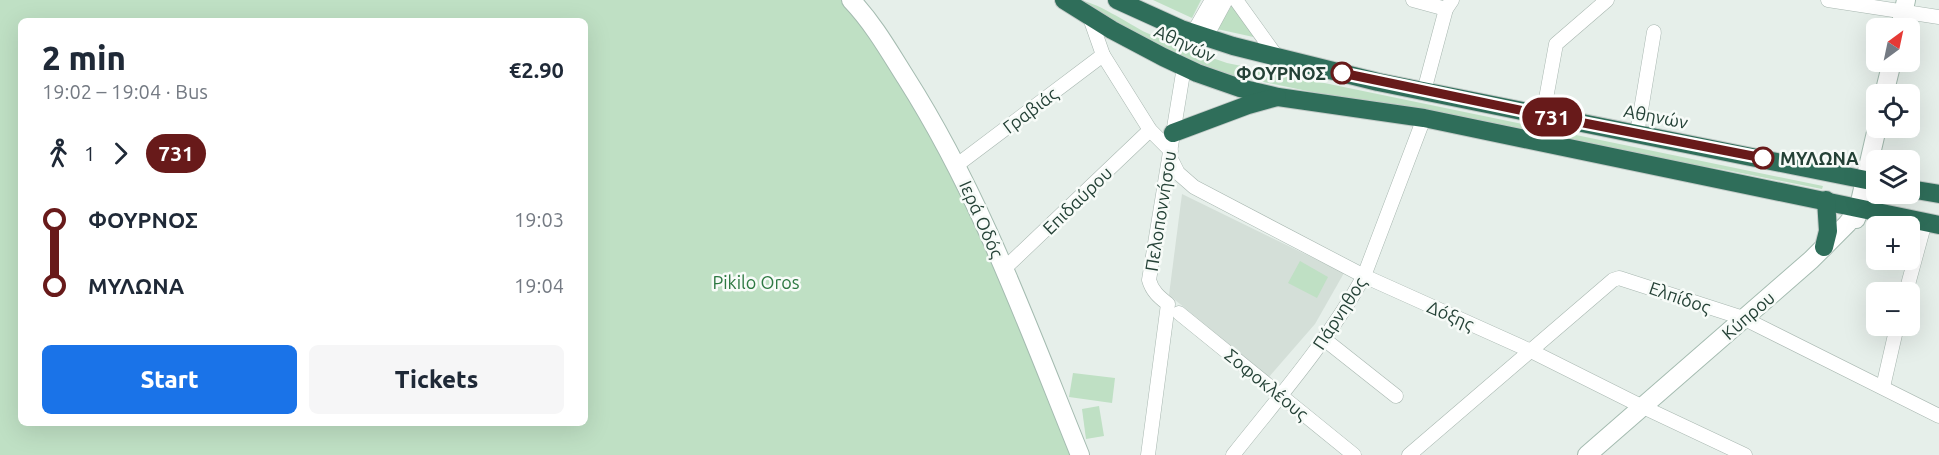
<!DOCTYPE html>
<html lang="en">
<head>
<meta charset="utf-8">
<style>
	:root { --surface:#fff; --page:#f6f6f7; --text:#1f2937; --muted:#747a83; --accent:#1a73e8 }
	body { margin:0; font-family:Ubuntu,sans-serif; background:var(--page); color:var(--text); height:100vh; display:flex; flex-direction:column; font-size:22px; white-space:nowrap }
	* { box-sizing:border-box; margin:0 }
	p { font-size:20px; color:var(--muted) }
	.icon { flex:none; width:33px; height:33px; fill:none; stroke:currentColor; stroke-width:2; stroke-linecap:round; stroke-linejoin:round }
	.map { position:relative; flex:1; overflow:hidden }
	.drawer { position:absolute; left:18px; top:18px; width:570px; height:408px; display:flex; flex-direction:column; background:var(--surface); border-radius:9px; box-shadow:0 6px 24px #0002 }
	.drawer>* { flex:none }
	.badge { padding:0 12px; border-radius:20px; font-size:21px; line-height:39px }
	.needle { width:39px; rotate:33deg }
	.fabs { position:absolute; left:1866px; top:18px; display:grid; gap:12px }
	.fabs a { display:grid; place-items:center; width:54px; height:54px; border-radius:9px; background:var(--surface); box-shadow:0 6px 24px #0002; font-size:30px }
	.map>.badge { position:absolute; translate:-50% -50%; box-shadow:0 0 0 3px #fff }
	.legs { display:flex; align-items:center; gap:9px; height:66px; padding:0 24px; font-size:20px }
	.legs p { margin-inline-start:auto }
	.overview { display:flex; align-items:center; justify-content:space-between; height:102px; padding:0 24px }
	h1 { font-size:33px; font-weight:800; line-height:45px }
	.button { display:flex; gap:12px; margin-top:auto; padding:12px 24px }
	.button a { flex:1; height:69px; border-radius:9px; background:var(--accent); color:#fff; font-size:24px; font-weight:800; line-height:69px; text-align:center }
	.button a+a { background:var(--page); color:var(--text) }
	ul { padding:0 24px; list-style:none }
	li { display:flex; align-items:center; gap:21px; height:66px; font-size:22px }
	li i { display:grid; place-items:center; width:9px; height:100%; margin:0 8px; background:currentColor }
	li i::after { content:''; width:15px; height:15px; margin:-8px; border:4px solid; border-radius:50%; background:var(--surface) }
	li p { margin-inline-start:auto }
	li:first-child i { background:linear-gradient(#0000 50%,currentColor 0) }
	li:last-child i { background:linear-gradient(currentColor 50%,#0000 0) }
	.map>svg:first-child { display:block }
	.built { fill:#d4dfd8 }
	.green { fill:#bfe0c4; fill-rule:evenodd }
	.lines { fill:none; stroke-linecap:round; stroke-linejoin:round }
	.street-casing { stroke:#a8b7b0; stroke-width:15 }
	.secondary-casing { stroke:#a4bbb0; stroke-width:20 }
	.highway-casing { stroke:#c2cac7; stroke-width:20 }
	.street { stroke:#fff; stroke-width:14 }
	.secondary { stroke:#fff; stroke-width:18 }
	.highway { stroke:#2f6e5a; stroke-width:18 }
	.line-1-casing { stroke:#fff; stroke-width:14 }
	.line-1 { stroke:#681a1a; stroke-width:9 }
	.stop-1-dot { fill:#fff; stroke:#681a1a; stroke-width:3 }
	.labels { text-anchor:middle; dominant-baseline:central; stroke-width:5; stroke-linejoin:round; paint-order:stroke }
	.street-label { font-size:18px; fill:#244136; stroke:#f7fbf8 }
	.stop-label { font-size:18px; font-weight:bold; fill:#244136; stroke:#f7fbf8; text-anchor:end }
	.park-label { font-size:18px; fill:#2d7942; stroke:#f7fbf8 }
</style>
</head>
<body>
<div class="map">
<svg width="1939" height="455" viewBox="0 0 1939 455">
	<rect width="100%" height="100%" fill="#e6efea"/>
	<path class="built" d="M1182,194L1344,273L1315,324L1269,377L1169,295Z"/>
	<g class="green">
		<path d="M0,0H851L919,98L1080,455H0ZM21,21H585V423H21Z"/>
		<path d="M1076,0C1095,0 1128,24 1147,33C1173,45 1200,54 1227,63L1823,186L1822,189L1716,168L1640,160L1211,71L1144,40Z"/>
		<path d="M1153,0H1201L1192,18Z"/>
		<path d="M1232,5L1258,38L1217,29Z"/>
		<path d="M1300,261L1328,277L1317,298L1288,283Z"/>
		<path d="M1073,373L1115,378L1112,403L1069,397Z"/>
		<path d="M1099,406L1104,436L1086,439L1082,409Z"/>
	</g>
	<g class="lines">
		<g class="street-casing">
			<g id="street">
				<path d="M1236,0L1277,57"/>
				<path d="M1413,0L1446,9"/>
				<path d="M1828,0L1939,17"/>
				<path d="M1090,18L1103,55L1150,130L1171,151"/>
				<path d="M1193,33L1212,0"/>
				<path d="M1206,37L1226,0"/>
				<path d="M1424,91L1446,9L1452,0"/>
				<path d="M1543,115L1556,44L1607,0"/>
				<path d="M1637,134L1654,32"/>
				<path d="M1170,157L1178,173L1194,187L1364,276L1531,351L1643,407L1745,455"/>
				<path d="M957,165L1103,55"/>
				<path d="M1004,269L1150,130"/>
				<path d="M1906,292L1925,222"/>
				<path d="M1179,313L1354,455"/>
				<path d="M1324,339L1396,396"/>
				<path d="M1883,387L1897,326"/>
				<path d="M1148,455L1168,304C1159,297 1152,291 1149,280L1184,67"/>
				<path d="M1233,455C1279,397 1328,341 1364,276L1424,118"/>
				<path d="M1409,455L1613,280L1619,278L1743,318L1939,416"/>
			</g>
		</g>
		<g class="secondary-casing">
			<g id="secondary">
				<path d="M851,0C873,23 889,51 906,78C981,196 1028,327 1080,455"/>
				<path d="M1900,28L1906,0"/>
				<path d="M1884,94L1892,62"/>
				<path d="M1856,219L1877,128"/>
				<path d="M1587,455L1811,260L1847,224L1860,208"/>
			</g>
		</g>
		<g class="highway-casing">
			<g id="highway">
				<path d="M1064,0L1112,30L1163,57L1197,73L1240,88L1278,97L1424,118L1939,225"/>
				<path d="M1117,0L1181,29L1233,46L1378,82L1876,182"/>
				<path d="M1173,133L1248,105L1277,97"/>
				<path d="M1910,189L1939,194"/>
				<path d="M1824,247L1828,231L1826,200"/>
			</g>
		</g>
		<use href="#street" class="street"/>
		<use href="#secondary" class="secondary"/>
		<use href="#highway" class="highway"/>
	</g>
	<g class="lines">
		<g class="line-1-casing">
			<path id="line-1" d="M1342,73L1543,115L1763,158"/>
		</g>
		<use href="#line-1" class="line-1"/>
	</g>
	<g class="stop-1-dot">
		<circle cx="1342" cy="73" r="10"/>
		<circle cx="1763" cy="158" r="10"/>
	</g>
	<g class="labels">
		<g class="street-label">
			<text transform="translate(1185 43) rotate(25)">Αθηνών</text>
			<text transform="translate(1030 110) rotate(-37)">Γραβιάς</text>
			<text transform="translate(1656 116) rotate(11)">Αθηνών</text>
			<text transform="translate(1077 200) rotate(-44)">Επιδαύρου</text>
			<text transform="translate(1160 211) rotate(-81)">Πελοποννήσου</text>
			<text transform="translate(982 219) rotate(66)">Ιερά Οδός</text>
			<text transform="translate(1680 297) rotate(19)">Ελπίδος</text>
			<text transform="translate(1339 313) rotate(-57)">Πάρνηθος</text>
			<text transform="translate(1451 315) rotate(24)">Δόξης</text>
			<text transform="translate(1748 315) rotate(-41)">Κύπρου</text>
			<text transform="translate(1267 384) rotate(39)">Σοφοκλέους</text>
		</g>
		<g class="stop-label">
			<text x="1326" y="73">ΦΟΥΡΝΟΣ</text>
			<text x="1780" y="158" text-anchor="start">ΜΥΛΩΝΑ</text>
		</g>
		<g class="park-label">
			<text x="756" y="282">Pikilo Oros</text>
		</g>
	</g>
</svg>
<div class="fabs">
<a><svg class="needle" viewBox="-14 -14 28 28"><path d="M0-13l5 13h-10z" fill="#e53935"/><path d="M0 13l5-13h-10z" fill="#747a83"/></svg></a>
<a><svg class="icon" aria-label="locate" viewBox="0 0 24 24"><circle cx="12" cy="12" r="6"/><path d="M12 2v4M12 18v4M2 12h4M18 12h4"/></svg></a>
<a><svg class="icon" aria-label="layers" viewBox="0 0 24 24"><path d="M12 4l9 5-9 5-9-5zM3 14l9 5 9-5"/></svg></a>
<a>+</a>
<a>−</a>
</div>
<b class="badge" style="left:1552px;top:117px;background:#681a1a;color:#fff">731</b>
<section class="drawer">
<div class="overview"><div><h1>2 min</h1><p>19:02 – 19:04 · Bus</p></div><b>€2.90</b></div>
<div class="legs"><svg class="icon" aria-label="walk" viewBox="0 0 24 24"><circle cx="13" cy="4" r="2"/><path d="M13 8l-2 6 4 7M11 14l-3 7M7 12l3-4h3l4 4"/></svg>1<svg class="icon" aria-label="forward" viewBox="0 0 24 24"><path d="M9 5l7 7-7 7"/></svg><b class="badge" style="background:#681a1a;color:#fff">731</b></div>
<ul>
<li><i style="color:#681a1a"></i><b>ΦΟΥΡΝΟΣ</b><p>19:03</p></li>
<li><i style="color:#681a1a"></i><b>ΜΥΛΩΝΑ</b><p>19:04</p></li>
</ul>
<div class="button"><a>Start</a><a>Tickets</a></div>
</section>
</div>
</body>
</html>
